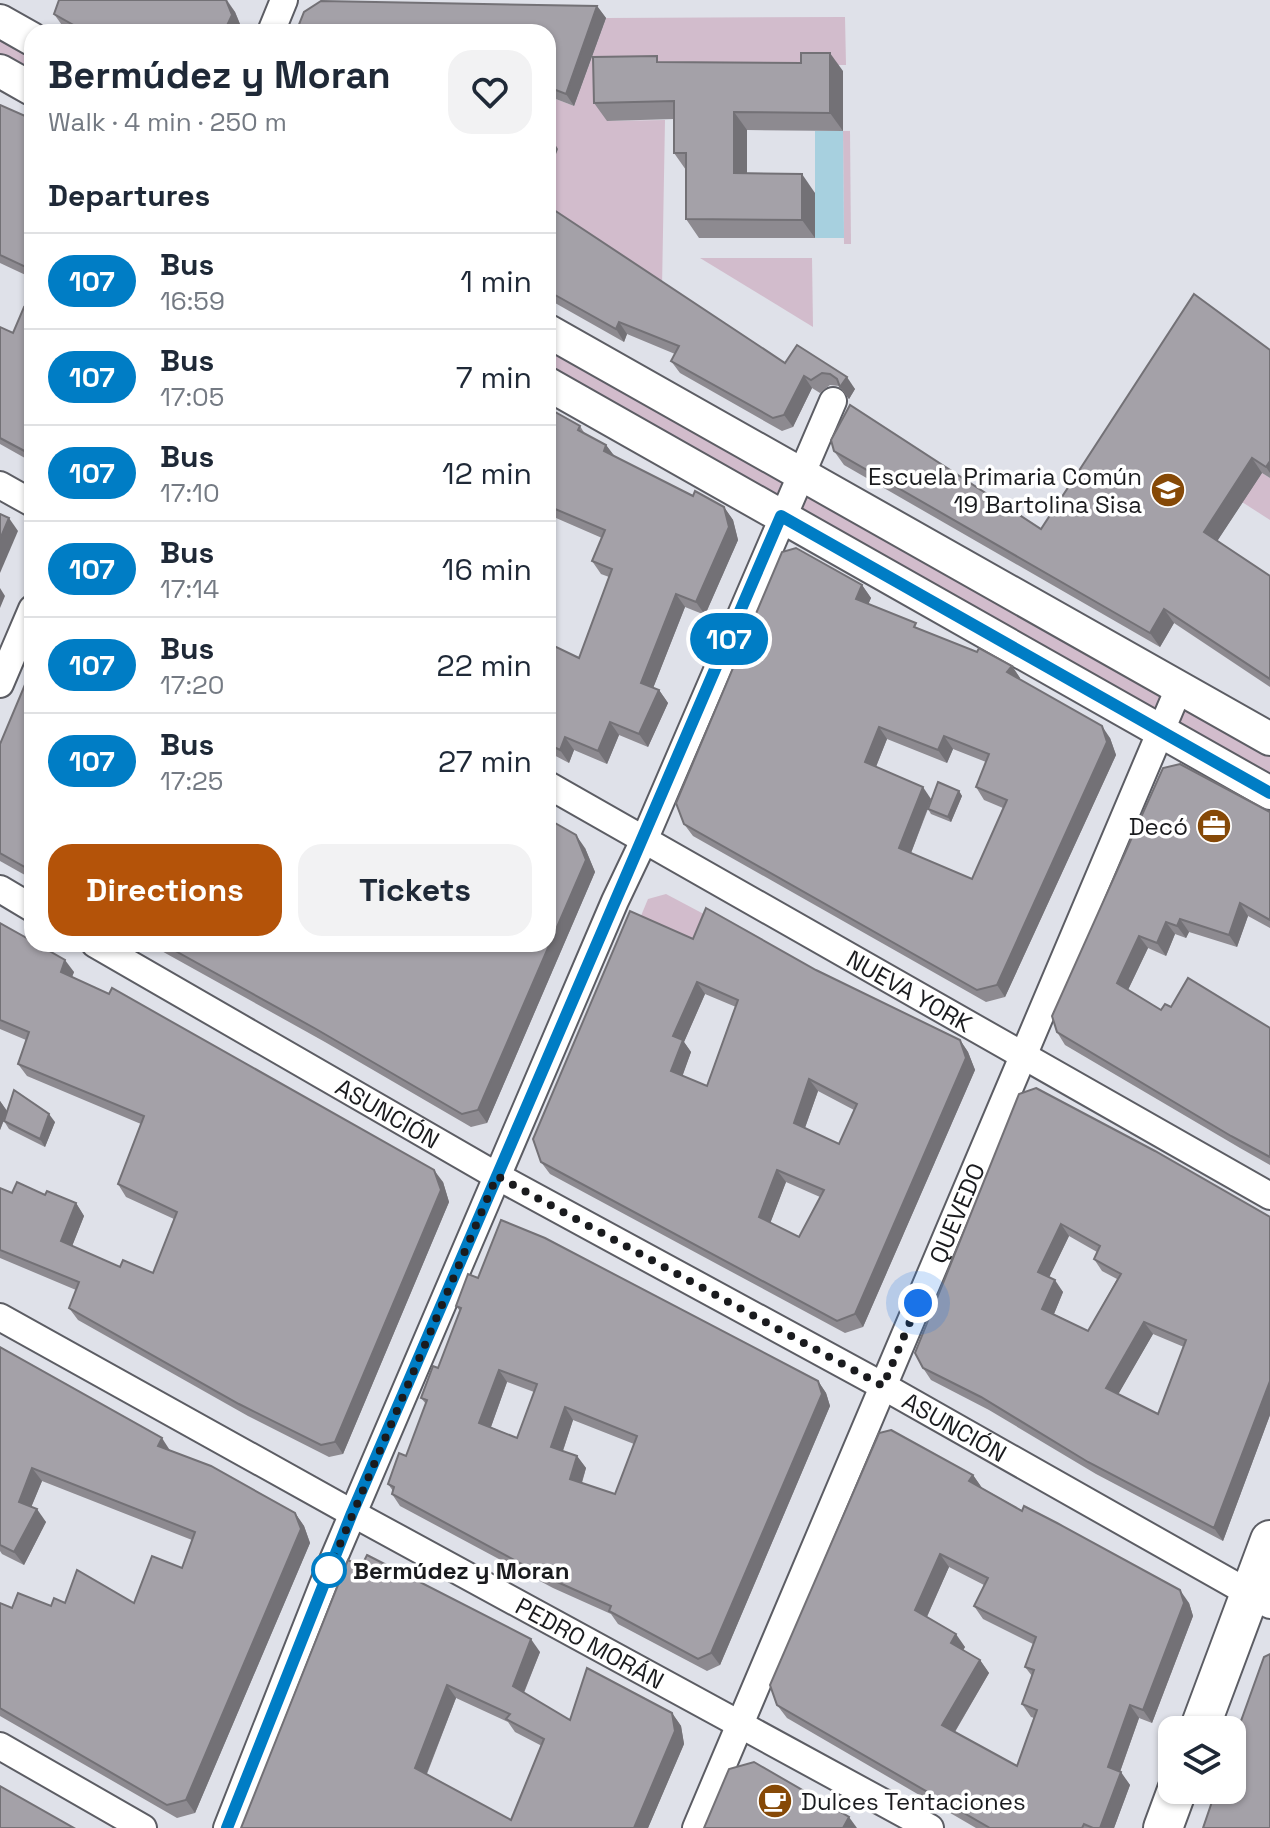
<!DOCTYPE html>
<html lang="en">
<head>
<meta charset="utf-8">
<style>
	:root { --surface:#fff; --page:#f2f2f3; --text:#1f2937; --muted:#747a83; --line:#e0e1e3; --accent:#b45309 }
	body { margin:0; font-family:"Space Grotesk",sans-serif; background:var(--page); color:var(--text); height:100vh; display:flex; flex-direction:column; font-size:30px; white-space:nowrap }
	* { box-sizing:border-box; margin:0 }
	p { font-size:26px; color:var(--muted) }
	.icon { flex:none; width:44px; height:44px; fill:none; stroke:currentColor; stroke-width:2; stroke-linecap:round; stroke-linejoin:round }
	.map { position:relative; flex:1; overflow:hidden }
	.drawer { position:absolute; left:24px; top:24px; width:532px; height:928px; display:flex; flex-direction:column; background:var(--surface); border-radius:24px; box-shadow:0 2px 6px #0004 }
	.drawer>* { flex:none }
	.badge { padding:0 16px; border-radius:26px; font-size:28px; line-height:52px }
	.controls { position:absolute; left:1158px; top:1716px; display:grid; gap:16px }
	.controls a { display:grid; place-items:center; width:88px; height:88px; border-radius:16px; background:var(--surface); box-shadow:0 2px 6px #0004; font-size:40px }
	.you { position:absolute; width:40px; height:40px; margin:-20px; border:6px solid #fff; border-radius:50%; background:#1a73e8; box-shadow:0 0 0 12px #1a73e833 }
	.map>.badge { position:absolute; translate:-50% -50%; box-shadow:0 0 0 4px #fff }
	h2 { padding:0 24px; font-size:30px; line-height:72px }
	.round { display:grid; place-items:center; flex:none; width:84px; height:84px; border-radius:24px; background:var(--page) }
	.headline { display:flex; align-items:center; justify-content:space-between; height:136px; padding:0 24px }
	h1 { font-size:38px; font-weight:600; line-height:60px }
	.button { display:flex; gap:16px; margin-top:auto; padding:16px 24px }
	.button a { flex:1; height:92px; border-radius:24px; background:var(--accent); color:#fff; font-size:32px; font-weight:600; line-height:92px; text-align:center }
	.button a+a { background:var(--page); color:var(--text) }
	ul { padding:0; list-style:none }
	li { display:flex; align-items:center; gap:24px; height:96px; padding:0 24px; border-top:2px solid var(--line) }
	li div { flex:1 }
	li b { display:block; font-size:30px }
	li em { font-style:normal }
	li .badge { min-width:88px; font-weight:700; text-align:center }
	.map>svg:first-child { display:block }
	.green { fill:#d2bccc }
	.water { fill:#a7d0df }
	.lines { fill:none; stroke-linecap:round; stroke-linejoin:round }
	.minor-casing { stroke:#5c5d64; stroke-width:30 }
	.tertiary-casing { stroke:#5c5d64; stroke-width:36 }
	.secondary-casing { stroke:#5c5d64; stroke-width:42 }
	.minor { stroke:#fff; stroke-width:26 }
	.tertiary { stroke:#fff; stroke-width:32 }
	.secondary { stroke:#fff; stroke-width:38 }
	.wall { fill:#8d8a90; fill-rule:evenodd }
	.shaded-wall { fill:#737176 }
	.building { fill:#a4a1a8; stroke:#737176; stroke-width:2; fill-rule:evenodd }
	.line-casing { stroke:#fff; stroke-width:18 }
	.line { stroke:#007dc5; stroke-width:12 }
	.walk { stroke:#1a1b1e; stroke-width:8; stroke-dasharray:0 14.4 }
	.stop-dot { fill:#fff; stroke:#007dc5; stroke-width:4 }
	.labels { text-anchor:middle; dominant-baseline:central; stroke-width:7; stroke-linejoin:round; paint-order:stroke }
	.poi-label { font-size:24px; fill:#1a1b1e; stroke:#fff; text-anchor:end }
	.street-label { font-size:24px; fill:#1a1b1e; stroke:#fff }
	.stop-label { font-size:24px; font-weight:bold; fill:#1a1b1e; stroke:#fff; text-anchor:start }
</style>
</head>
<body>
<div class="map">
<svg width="1270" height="1828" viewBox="0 0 1270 1828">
	<rect width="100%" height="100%" fill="#dfe1e9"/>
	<g class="green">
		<path d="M845,17L846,65L669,64L607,121L665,120L662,288L548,213V96L574,106L606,18Z"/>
		<path d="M0,21L32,39V89L0,71Z"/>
		<path d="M843,131H850L851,244H844Z"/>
		<path d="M700,258H812L813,327Z"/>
		<path d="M548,331L1270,739V793L548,384Z"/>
		<path d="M1262,473L1270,478V520L1242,502Z"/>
		<path d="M666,894L715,920L702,951L638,923L648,899Z"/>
	</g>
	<path class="water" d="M815,131H843L844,238H815Z"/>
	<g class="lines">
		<g class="minor-casing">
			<g id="minor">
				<path d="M271,32L284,0"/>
				<path d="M0,485L32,503"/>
				<path d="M0,684L32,609"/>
				<path id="s1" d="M548,785L1270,1196"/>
				<path d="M0,889L32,908"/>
				<path id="s2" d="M95,944L497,1176L883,1386L1270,1605"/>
				<path id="s3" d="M0,1317L352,1513L930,1828"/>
				<path d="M0,1746L143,1828"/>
				<path d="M227,1828L330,1567L615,901L645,838L833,401"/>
				<path id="s4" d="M696,1828L1179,688"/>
			</g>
		</g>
		<g class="tertiary-casing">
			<g id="tertiary">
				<path d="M0,21L32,39"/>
				<path d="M0,71L32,89"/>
				<path d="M548,331L1270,739"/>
				<path d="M548,384L1270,793"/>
			</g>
		</g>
		<g class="secondary-casing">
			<g id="secondary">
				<path d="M1199,1730L1270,1540"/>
				<path d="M1163,1828L1177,1790"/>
			</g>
		</g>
		<use href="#minor" class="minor"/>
		<use href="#tertiary" class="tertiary"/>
		<use href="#secondary" class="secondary"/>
	</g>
	<g class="wall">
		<path d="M59,0H227L235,12L242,29L241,32H71L64,28L54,14Z"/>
		<path d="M597,6L606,18L574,106L548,96V32Z"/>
		<path d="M661,62L843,71V131L747,130V174L815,193V238H699L686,219V170L674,153V119L607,121L594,103Z"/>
		<path d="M0,105L25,116L32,113V278L0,263Z"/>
		<path d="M548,206L785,363L797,345L855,389L849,399L839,386L830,385L820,393L812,388L793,427L782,431L680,373L671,361L675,354L627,334L624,342L548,299Z"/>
		<path d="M32,311V462L0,444V327L13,333Z"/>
		<path d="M1270,350V478L1262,473L1217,541L1270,576V687L1174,623L1160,647L844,465L834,451L1041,529Z"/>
		<path d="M548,408L580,426L585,434L606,445L614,456L693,496L724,507L733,520L738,540L705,615L685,607L653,688L659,690L668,703L648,747L619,735L607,764L574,750L569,763L548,752V643L579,658L609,577L601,574L592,561L602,538L556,518L552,512L548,510Z"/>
		<path d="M862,585L871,598L868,604L920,629L1012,666L1020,678V679L1110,738L1116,755L1005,997L986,1002L693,836L684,824ZM887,739L947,763L953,749L986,762L976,787L984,800L1003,808L972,879L911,853L928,809L931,814L951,822L962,796L959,791L931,799L876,767Z"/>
		<path d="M32,668V879L0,861V744Z"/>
		<path d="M1270,812V928L1248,916L1237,947L1189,932L1186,938L1175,934L1166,956L1148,948L1128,990L1161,1010L1171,1007L1270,1028V1165L1240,1148L1065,1045L1057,1032L1052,1016Z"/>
		<path d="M585,848L595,872L487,1123L471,1127L325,1042L149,944H548Z"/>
		<path d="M0,923L74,972L72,977L443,1182L449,1202L343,1454L329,1457L248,1416L78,1320L69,1308L76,1290L0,1258V1188L12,1193L45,1195L76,1203L84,1216L72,1246L120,1267L153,1273L174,1219L126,1197L118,1184L141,1124L27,1076L18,1064L26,1040L0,1029Z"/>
		<path d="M693,939L816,970L960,1040L968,1052L975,1070L863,1327L845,1333L550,1174L541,1162ZM705,994L736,1007L707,1086L682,1076L691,1052L684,1042ZM818,1091L854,1110L839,1144L805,1128ZM786,1182L820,1197L799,1237L770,1223Z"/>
		<path d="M1019,1094L1270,1217V1415L1223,1541L1096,1474L989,1410L931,1380L923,1368ZM1069,1236L1097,1252L1094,1259L1102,1271L1117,1279L1088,1331L1054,1314L1063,1292L1049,1277ZM1153,1334L1184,1347L1158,1414L1118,1394Z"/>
		<path d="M0,1101L7,1111L55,1122L45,1147L9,1129L4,1121L5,1118L0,1130Z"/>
		<path d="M478,1278L818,1381L826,1393L830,1406L720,1665L707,1671L618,1624L611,1614L553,1588L400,1506L392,1494L393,1491L388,1484L406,1456L426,1404L421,1398L438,1368L460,1311L456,1306ZM507,1382L534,1392L517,1438L491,1427ZM573,1420L634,1444L615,1494L582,1483L586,1468L577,1456L563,1451Z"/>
		<path d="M0,1347L171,1451L295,1513L304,1526L310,1543L195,1813L177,1818L0,1716V1603L12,1608L51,1606L65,1603H134L182,1568L192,1540L42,1481L31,1507L46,1522L24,1565L2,1554L0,1551Z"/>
		<path d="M973,1475L982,1488L1189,1603L1193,1616L1152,1723L1139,1718L1120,1772L1130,1785L1114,1828H976L787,1718L777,1705ZM949,1567L984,1585L974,1606L983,1619L1033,1644L1025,1667L1032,1676L1022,1704L1031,1717L1034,1718L1017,1766L955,1732L989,1673L980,1660L963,1650L965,1647L927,1617Z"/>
		<path d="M361,1567L540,1652L524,1693L570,1720L672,1713L681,1726L684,1744L648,1828H241ZM456,1698L508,1722L515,1732L542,1746L511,1820L427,1774Z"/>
	</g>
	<g class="shaded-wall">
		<path d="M226,0L235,12L242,29L241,32H224Z"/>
		<path d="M597,6L606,18L574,106L566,94Z"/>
		<path d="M830,53L843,71V131L830,113Z"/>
		<path d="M734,112L747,130V192L734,173Z"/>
		<path d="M550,136L558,149L548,175V140Z"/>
		<path d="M802,174L815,193V238L802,220Z"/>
		<path d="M619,322L627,334L624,342L616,329Z"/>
		<path d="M804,376L812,388L793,427L784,415Z"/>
		<path d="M847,377L855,389L849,399L840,387Z"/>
		<path d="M606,445L616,458L604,451Z"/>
		<path d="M1252,458L1262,473L1214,546L1204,532Z"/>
		<path d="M1270,461V473L1266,467Z"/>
		<path d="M724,507L733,520L738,540L705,615L696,602Z"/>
		<path d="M9,518L18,531L0,573V539Z"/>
		<path d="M862,585L871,598L865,612L856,599Z"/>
		<path d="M0,588L5,596L0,608Z"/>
		<path d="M676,594L685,607L650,696L641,683Z"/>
		<path d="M1164,609L1174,623L1160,647L1150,633Z"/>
		<path d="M1012,666L1020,678L1016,685L1007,672Z"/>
		<path d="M659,690L668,703L648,747L639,734Z"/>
		<path d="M610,722L619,735L607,764L598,751Z"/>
		<path d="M1102,726L1110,738L1116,755L1005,997L997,985Z"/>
		<path d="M879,727L887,739L873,774L865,762Z"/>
		<path d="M944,736L953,749L947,763L938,750Z"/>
		<path d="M565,737L574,750L569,763L560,750Z"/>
		<path d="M923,787L931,799L908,861L899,848Z"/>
		<path d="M959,791L962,796L951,822L948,817Z"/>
		<path d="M576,835L585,848L595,872L487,1123L478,1110Z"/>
		<path d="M1240,903L1248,916L1237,947L1229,935Z"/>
		<path d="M1180,919L1189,932L1186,938L1177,926Z"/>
		<path d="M1166,922L1175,934L1166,956L1157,943Z"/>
		<path d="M1139,936L1148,948L1125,996L1117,983Z"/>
		<path d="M65,960L74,972L69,984L61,972Z"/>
		<path d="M697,982L705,994L684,1042L691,1052L680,1083L671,1071L673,1036Z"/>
		<path d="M960,1040L968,1052L975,1070L863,1327L855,1314Z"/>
		<path d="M809,1079L818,1091L802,1136L794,1123Z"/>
		<path d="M0,1101L7,1111L0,1130Z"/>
		<path d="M49,1114L55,1122L45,1147L40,1139Z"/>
		<path d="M434,1170L443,1182L449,1202L343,1454L335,1442Z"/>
		<path d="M777,1170L786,1182L768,1229L759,1217Z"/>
		<path d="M76,1203L84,1216L69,1254L61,1241Z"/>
		<path d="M1061,1224L1069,1236L1046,1284L1038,1272Z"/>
		<path d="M1055,1280L1063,1292L1051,1321L1042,1309Z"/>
		<path d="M1144,1322L1153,1334L1115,1400L1106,1388Z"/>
		<path d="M499,1370L507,1382L488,1435L479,1423Z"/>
		<path d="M818,1381L826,1393L830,1406L720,1665L711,1653Z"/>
		<path d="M1270,1381V1415L1223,1541L1214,1528Z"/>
		<path d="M565,1407L573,1420L560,1459L551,1447Z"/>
		<path d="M162,1438L171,1452L158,1446Z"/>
		<path d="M577,1456L586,1468L579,1491L570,1479Z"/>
		<path d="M32,1468L42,1481L28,1515L19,1502Z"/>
		<path d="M973,1475L982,1488L978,1494L969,1481Z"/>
		<path d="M37,1509L46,1522L24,1565L14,1552Z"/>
		<path d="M295,1513L304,1526L310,1543L195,1813L186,1800Z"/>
		<path d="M940,1554L949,1567L924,1623L915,1610Z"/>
		<path d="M1180,1590L1189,1603L1193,1616L1152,1723L1143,1710Z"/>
		<path d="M956,1634L965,1647L960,1656L951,1643Z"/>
		<path d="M531,1639L540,1652L521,1699L513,1686Z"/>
		<path d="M980,1660L989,1673L951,1738L942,1725Z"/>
		<path d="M447,1685L456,1698L424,1780L415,1768Z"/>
		<path d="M1130,1705L1139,1718L1117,1780L1108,1767Z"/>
		<path d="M672,1713L681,1726L684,1744L648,1828H634Z"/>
		<path d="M1121,1772L1130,1785L1114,1828H1100Z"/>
		<path d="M849,1817L857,1828H843Z"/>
	</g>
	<g class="building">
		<path d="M59,0H226L232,15L224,32H86L54,14Z"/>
		<path d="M321,1L597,6L566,94L548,87V32H296L304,12Z"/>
		<path d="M801,53H830V113L734,112V173L802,174V220L686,219V153H674V101L594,103L593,57L657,56V62L801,63Z"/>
		<path d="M0,105L25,116L28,111L32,113V270L0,255Z"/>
		<path d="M548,206L785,363L797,345L847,377L840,387L837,379L830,374L822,373L811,380L804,376L784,415L773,418L671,361L679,346L619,322L616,329L548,291Z"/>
		<path d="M1194,294L1270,350V461L1266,467L1252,458L1204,532L1270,576V679L1164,609L1150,633L834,451L831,440L850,405L1041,529Z"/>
		<path d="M24,307L32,311V455L0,438V327L13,333Z"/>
		<path d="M548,408L580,426L578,430L606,445L604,451L693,496L695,491L724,507L729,527L696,602L676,594L641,683L659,690L639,734L610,722L598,751L565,737L560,750L548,744V643L579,658L612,569L592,561L605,530L548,506Z"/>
		<path d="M0,514L9,518L0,539Z"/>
		<path d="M796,548L862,585L856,599L916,623L914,627L977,652L979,648L1012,666L1007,672L1102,726L1107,742L997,985L977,990L684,824L676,803L782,552ZM879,727L938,750L944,736L989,754L976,787L1007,800L972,879L899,848L923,787L865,762Z"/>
		<path d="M32,668V871L0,853V744Z"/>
		<path d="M1180,764L1270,812V920L1240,903L1229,935L1180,919L1177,926L1166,922L1157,943L1139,936L1117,983L1161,1010L1165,1004L1171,1007L1188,978L1270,1028V1157L1231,1136L1057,1032L1052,1016L1163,768Z"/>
		<path d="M938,782L959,791L948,817L928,809Z"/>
		<path d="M548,819L576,835L586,860L478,1110L462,1114L316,1029L163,944H548Z"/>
		<path d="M706,908L816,970L960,1040L966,1058L855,1314L837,1321L541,1162L533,1139L630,911L693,939ZM697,982L738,1000L707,1086L671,1071L683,1040L673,1036ZM809,1079L857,1104L839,1144L794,1123ZM777,1170L824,1190L799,1237L759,1217Z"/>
		<path d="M0,923L32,941V944H37L65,960L61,972L109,994L112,988L434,1170L441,1190L335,1442L321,1445L239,1404L69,1308L79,1282L0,1250V1188L12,1193L17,1182L45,1195L47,1191L76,1203L61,1241L120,1267L123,1260L153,1273L177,1212L118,1184L144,1116L18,1064L29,1032L0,1020Z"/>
		<path d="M1036,1088L1155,1151L1270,1217V1381L1214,1528L1088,1462L981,1397L923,1368L915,1353L1019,1094ZM1061,1224L1100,1246L1094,1259L1121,1274L1088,1331L1042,1309L1055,1280L1038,1272ZM1144,1322L1186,1340L1158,1414L1106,1388Z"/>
		<path d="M14,1090L49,1114L40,1139L4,1121Z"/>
		<path d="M501,1220L545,1238L818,1381L822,1394L711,1653L698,1659L609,1611L611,1606L544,1576L392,1494L394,1487L388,1484L399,1453L406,1456L427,1400L421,1398L433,1366L438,1368L451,1334L461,1308L456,1306L468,1274L478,1278ZM499,1370L537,1384L517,1438L479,1423ZM565,1407L637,1436L615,1494L570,1479L577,1456L551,1447Z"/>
		<path d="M0,1347L162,1438L158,1446L211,1466L295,1513L301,1529L186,1800L167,1805L0,1708V1603L12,1608L18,1593L51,1606L54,1598L65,1603L77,1570L134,1603L152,1556L182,1568L195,1532L32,1468L19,1502L37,1509L14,1552L0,1545Z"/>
		<path d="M891,1430L973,1475L969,1481L1022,1511L1024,1506L1057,1523L1180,1590L1184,1603L1143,1710L1130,1705L1108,1767L1121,1772L1100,1828H1093L1084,1824L1082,1828H990L777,1705L770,1685L879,1433ZM940,1554L988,1578L974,1606L1036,1637L1025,1667L1034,1670L1022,1704L1037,1710L1017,1766L942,1725L980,1660L951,1643L956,1634L915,1610Z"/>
		<path d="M367,1555L531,1639L513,1686L570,1720L587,1668L672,1713L675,1731L634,1828H241L348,1560L361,1567ZM447,1685L510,1714L506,1719L544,1739L511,1820L415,1768Z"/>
		<path d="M1270,1654V1828H1203L1216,1790H1232V1746L1264,1657Z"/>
		<path d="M754,1762L849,1817L843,1828H704L729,1769Z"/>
		<path d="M0,1786L74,1828H0Z"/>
	</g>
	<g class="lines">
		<g class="line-casing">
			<path id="line" d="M227,1828L352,1513L781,516L1270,793"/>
		</g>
		<use href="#line" class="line"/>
		<path class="walk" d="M329,1570L497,1176L883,1386L918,1303"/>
	</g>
	<defs>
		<g id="school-disc" transform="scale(1.8)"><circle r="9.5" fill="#864907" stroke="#fff"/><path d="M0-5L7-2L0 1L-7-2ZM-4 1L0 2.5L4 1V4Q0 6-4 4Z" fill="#fff"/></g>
		<g id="office-disc" transform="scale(1.8)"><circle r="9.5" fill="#864907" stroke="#fff"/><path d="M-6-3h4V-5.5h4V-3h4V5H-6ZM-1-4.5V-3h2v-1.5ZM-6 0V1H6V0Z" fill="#fff"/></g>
		<g id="cafe-disc" transform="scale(1.8)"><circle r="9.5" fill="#864907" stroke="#fff"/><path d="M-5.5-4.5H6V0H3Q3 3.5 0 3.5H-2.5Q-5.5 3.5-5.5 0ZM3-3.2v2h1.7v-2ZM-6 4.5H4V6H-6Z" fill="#fff"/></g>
	</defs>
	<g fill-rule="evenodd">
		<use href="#school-disc" x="1168" y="490"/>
		<use href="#office-disc" x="1214" y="826"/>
		<use href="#cafe-disc" x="775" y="1801"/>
	</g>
	<circle class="stop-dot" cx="329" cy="1570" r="16"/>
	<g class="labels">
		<g class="poi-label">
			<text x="1142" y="476">Escuela Primaria Común<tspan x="1142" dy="28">19 Bartolina Sisa</tspan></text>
			<text x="1188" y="826">Decó</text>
			<text x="801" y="1801" text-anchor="start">Dulces Tentaciones</text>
		</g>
		<g class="street-label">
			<text stroke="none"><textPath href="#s1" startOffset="416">NUEVA YORK</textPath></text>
			<text stroke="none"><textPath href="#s2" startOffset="338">ASUNCIÓN</textPath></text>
			<text stroke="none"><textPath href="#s4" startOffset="668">QUEVEDO</textPath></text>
			<text stroke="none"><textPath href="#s2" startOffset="986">ASUNCIÓN</textPath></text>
			<text stroke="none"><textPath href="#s3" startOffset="674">PEDRO MORÁN</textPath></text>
		</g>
		<g class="stop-label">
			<text x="353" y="1570">Bermúdez y Moran</text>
		</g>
	</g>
</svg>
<div class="controls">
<a><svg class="icon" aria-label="layers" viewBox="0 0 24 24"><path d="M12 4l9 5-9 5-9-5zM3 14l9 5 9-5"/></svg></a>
</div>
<div class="you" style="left:918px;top:1303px"></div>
<b class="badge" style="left:729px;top:639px;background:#007dc5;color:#fff">107</b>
<section class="drawer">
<div class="headline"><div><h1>Bermúdez y Moran</h1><p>Walk · 4 min · 250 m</p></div><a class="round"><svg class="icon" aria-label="heart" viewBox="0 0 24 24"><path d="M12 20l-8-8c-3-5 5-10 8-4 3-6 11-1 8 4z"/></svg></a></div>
<h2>Departures</h2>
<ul>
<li><span class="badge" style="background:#007dc5;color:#fff">107</span><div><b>Bus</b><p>16:59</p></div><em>1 min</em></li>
<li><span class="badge" style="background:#007dc5;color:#fff">107</span><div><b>Bus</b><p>17:05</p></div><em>7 min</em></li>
<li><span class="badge" style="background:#007dc5;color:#fff">107</span><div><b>Bus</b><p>17:10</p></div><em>12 min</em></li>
<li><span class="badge" style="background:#007dc5;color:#fff">107</span><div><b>Bus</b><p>17:14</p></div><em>16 min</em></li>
<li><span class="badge" style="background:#007dc5;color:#fff">107</span><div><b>Bus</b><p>17:20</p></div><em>22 min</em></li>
<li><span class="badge" style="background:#007dc5;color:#fff">107</span><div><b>Bus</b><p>17:25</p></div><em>27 min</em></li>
</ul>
<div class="button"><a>Directions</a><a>Tickets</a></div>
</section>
</div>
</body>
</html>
